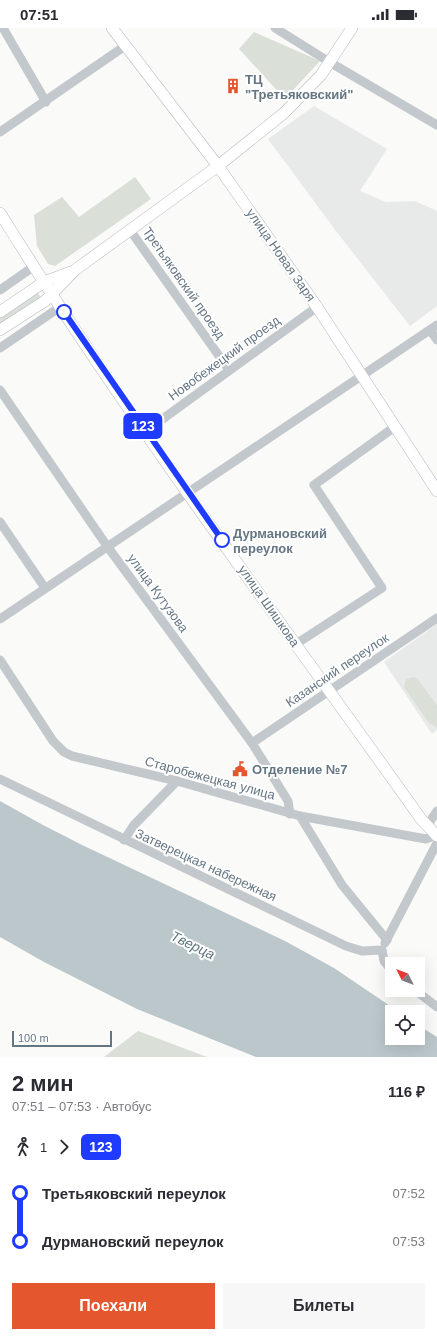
<!DOCTYPE html>
<html lang="ru">
<head>
<meta charset="utf-8">
<style>
	:root { --surface:#fff; --page:#f7f7f7; --text:#2b2b33; --muted:#7c7c81; --accent:#e4572e }
	body { margin:0; font-family:Helvetica,sans-serif; background:var(--page); color:var(--text); height:100vh; display:flex; flex-direction:column; font-size:15px; white-space:nowrap }
	* { box-sizing:border-box; margin:0 }
	p { font-size:13px; color:var(--muted) }
	.icon { flex:none; width:22px; height:22px; fill:none; stroke:currentColor; stroke-width:2; stroke-linecap:round; stroke-linejoin:round }
	.map { position:relative; height:1029px; overflow:hidden }
	.drawer { display:flex; flex-direction:column; background:var(--surface); flex:1 }
	.drawer>* { flex:none }
	.badge { padding:0 8px; border-radius:6px; font-size:14px; line-height:26px }
	.needle { width:26px; rotate:312deg }
	.fabs { position:absolute; left:385px; top:929px; display:grid; gap:8px }
	.fabs a { display:grid; place-items:center; width:40px; height:40px; border-radius:0px; background:var(--surface); box-shadow:0 4px 16px #0002; font-size:20px }
	.scale { position:absolute; left:12px; bottom:10px; width:100px; box-sizing:border-box; padding-left:4px; border:2px solid #657683; border-top:0; font-size:11px; line-height:14px; white-space:nowrap; color:#657683; -webkit-text-stroke:3px #fff; paint-order:stroke }
	.map>.badge { position:absolute; translate:-50% -50%; box-shadow:0 0 0 2px #fff }
	.legs { display:flex; align-items:center; gap:6px; height:44px; padding:0 12px; font-size:13px }
	.legs p { margin-inline-start:auto }
	.headline { display:flex; align-items:center; justify-content:space-between; height:68px; padding:0 12px }
	h1 { font-size:22px; font-weight:700; line-height:30px }
	.primary-button { display:flex; gap:8px; margin-top:auto; padding:8px 12px }
	.primary-button a { flex:1; height:46px; border-radius:0px; background:var(--accent); color:#fff; font-size:16px; font-weight:700; line-height:46px; text-align:center }
	.primary-button a+a { background:var(--page); color:var(--text) }
	ul { padding:0 12px; list-style:none }
	li { display:flex; align-items:center; gap:14px; height:48px; font-size:15px }
	li i { display:grid; place-items:center; width:6px; height:100%; margin:0 5px; background:currentColor }
	li i::after { content:''; width:10px; height:10px; margin:-5px; border:3px solid; border-radius:50%; background:var(--surface) }
	li p { margin-inline-start:auto }
	li:first-child i { background:linear-gradient(#0000 50%,currentColor 0) }
	li:last-child i { background:linear-gradient(currentColor 50%,#0000 0) }
	.status { display:flex; justify-content:space-between; align-items:center; height:28px; padding:0 20px; background:var(--surface); direction:ltr }
	.status svg { height:11px; fill:currentColor }
	.map>svg:first-child { display:block }
	.built { fill:#e8e9e9 }
	.green { fill:#dadfd7 }
	.water { fill:#bbc7cb }
	.lines { fill:none; stroke-linecap:round; stroke-linejoin:round }
	.major-casing { stroke:#b5babe; stroke-width:12 }
	.minor { stroke:#c3c8cc; stroke-width:9 }
	.major { stroke:#fff; stroke-width:11 }
	.line-1-casing { stroke:#fff; stroke-width:9 }
	.line-1 { stroke:#1f3bff; stroke-width:6 }
	.stop-1-dot { fill:#fff; stroke:#1f3bff; stroke-width:2 }
	.labels { text-anchor:middle; dominant-baseline:central; stroke-width:4; stroke-linejoin:round; paint-order:stroke }
	.poi-label { font-size:13px; font-weight:bold; fill:#657683; stroke:#fff; text-anchor:start }
	.street-label { font-size:13px; fill:#657683; stroke:#fff }
	.stop-label { font-size:13px; font-weight:bold; fill:#657683; stroke:#fff; text-anchor:start }
	.water-label { font-size:14px; font-style:italic; fill:#60757c; stroke:#fff }
</style>
</head>
<body>
<div class="status"><b>07:51</b><svg viewBox="0 0 49 12"><path d="M0 12V9h3v3zM5 12V6h3v6zM10 12V3h3v9zM15 12V0h3v12zM26 1h20v11H26zM47 4h2v5h-2z"/></svg></div>
<div class="map">
<svg width="437" height="1029" viewBox="0 0 437 1029">
	<rect width="100%" height="100%" fill="#fafaf8"/>
	<g class="built">
		<path d="M314,78L387,121L360,163L386,174L415,173L437,183V278L410,298L336,203L268,111Z"/>
		<path d="M437,596V702L432,706L384,634Z"/>
	</g>
	<g class="green">
		<path d="M254,4L320,33L285,71L239,21Z"/>
		<path d="M135,149L151,171L55,238L48,236L37,218L34,187L62,169L79,189Z"/>
		<path d="M37,263L41,270L0,297V288Z"/>
		<path d="M414,649L418,652L437,677V699L429,695L404,659L406,651Z"/>
		<path d="M138,1003L207,1029H104Z"/>
	</g>
	<path class="water" d="M0,773L43,797L82,817L285,913L334,940L399,984H392V1010H418V997L437,1009V1029H256L137,981L44,934L0,909Z"/>
	<g class="lines">
		<g class="major-casing">
			<g id="major">
				<path d="M112,0L218,138L317,279L437,463"/>
				<path d="M0,185C130,394 279,591 421,791L437,808"/>
				<path d="M0,284L44,254L71,244"/>
				<path d="M0,302L45,273L75,242L218,138L284,85L321,47L352,0"/>
			</g>
		</g>
		<g class="minor">
			<path d="M3,0L46,74"/>
			<path d="M275,0L331,35L437,97"/>
			<path d="M0,104L125,18"/>
			<path d="M130,202L229,342"/>
			<path d="M0,262L33,239"/>
			<path d="M430,302L437,312"/>
			<path d="M0,320L60,279"/>
			<path d="M0,362L107,518L252,715L288,773L290,786"/>
			<path d="M146,403L317,279"/>
			<path d="M0,494L45,560"/>
			<path d="M0,591L437,297"/>
			<path d="M296,616L382,560L314,457L396,398"/>
			<path d="M0,632L53,713L64,724L72,728L177,753L300,788L426,811L436,807"/>
			<path d="M252,715L437,590"/>
			<path d="M0,751L346,918L362,923L382,922"/>
			<path d="M300,788L342,857L387,912"/>
			<path d="M427,798L437,783"/>
			<path d="M124,812L134,797L177,753"/>
			<path d="M385,915L437,815"/>
			<path d="M382,922L384,933L392,943"/>
			<path d="M415,962L437,979"/>
		</g>
		<use href="#major" class="major"/>
	</g>
	<g class="lines">
		<g class="line-1-casing">
			<path id="line-1" d="M64,284L222,512"/>
		</g>
		<use href="#line-1" class="line-1"/>
	</g>
	<defs>
		<g id="building-bare" transform="scale(1.2)"><path d="M-4-6H4V6H1V3H-1V6H-4ZM-2.5-4.3h1.7v1.8h-1.7ZM.8-4.3h1.7v1.8H.8ZM-2.5-1h1.7V.8h-1.7ZM.8-1h1.7V.8H.8Z" fill="#e4572e" stroke="#fff" stroke-width="2.5" paint-order="stroke"/></g>
		<g id="civic-bare" transform="scale(1.2)"><path d="M-.6-6.5H3V-4.5H.6V-3L4-1V1h2V6H-6V1h2V-1L-.6-3ZM-1.2 2.5V6h2.4V2.5Z" fill="#e4572e" stroke="#fff" stroke-width="2.5" paint-order="stroke"/></g>
	</defs>
	<g fill-rule="evenodd">
		<use href="#building-bare" x="233" y="58"/>
		<use href="#civic-bare" x="240" y="741"/>
	</g>
	<g class="stop-1-dot">
		<circle cx="64" cy="284" r="7"/>
		<circle cx="222" cy="512" r="7"/>
	</g>
	<g class="labels">
		<g class="poi-label">
			<text x="245" y="51">ТЦ<tspan x="245" dy="15">"Третьяковский"</tspan></text>
			<text x="252" y="741">Отделение №7</text>
		</g>
		<g class="street-label">
			<text transform="translate(281 227) rotate(55)">улица Новая Заря</text>
			<text transform="translate(184 255) rotate(55)">Третьяковский проезд</text>
			<text transform="translate(224 330) rotate(-36)">Новобежецкий проезд</text>
			<text transform="translate(158 565) rotate(54)">улица Кутузова</text>
			<text transform="translate(269 578) rotate(55)">улица Шишкова</text>
			<text transform="translate(337 642) rotate(-34)">Казанский переулок</text>
			<text transform="translate(210 750) rotate(15)">Старобежецкая улица</text>
			<text transform="translate(206 837) rotate(25)">Затверецкая набережная</text>
		</g>
		<g class="stop-label">
			<text x="233" y="505">Дурмановский<tspan x="233" dy="15">переулок</tspan></text>
		</g>
		<g class="water-label">
			<text transform="translate(193 917) rotate(26)">Тверца</text>
		</g>
	</g>
</svg>
<div class="fabs">
<a><svg class="needle" viewBox="-14 -14 28 28"><path d="M0-13l5 13h-10z" fill="#e53935"/><path d="M0 13l5-13h-10z" fill="#7c7c81"/></svg></a>
<a><svg class="icon" aria-label="locate" viewBox="0 0 24 24"><circle cx="12" cy="12" r="6"/><path d="M12 2v4M12 18v4M2 12h4M18 12h4"/></svg></a>
</div>
<div class="scale">100 m</div>
<b class="badge" style="left:143px;top:398px;background:#1f3bff;color:#fff">123</b>
</div>
<section class="drawer">
<div class="headline"><div><h1>2 мин</h1><p>07:51 – 07:53 · Автобус</p></div><b>116 ₽</b></div>
<div class="legs"><svg class="icon" aria-label="walk" viewBox="0 0 24 24"><circle cx="13" cy="4" r="2"/><path d="M13 8l-2 6 4 7M11 14l-3 7M7 12l3-4h3l4 4"/></svg>1<svg class="icon" aria-label="forward" viewBox="0 0 24 24"><path d="M9 5l7 7-7 7"/></svg><b class="badge" style="background:#1f3bff;color:#fff">123</b></div>
<ul>
<li><i style="color:#1f3bff"></i><b>Третьяковский переулок</b><p>07:52</p></li>
<li><i style="color:#1f3bff"></i><b>Дурмановский переулок</b><p>07:53</p></li>
</ul>
<div class="primary-button"><a>Поехали</a><a>Билеты</a></div>
</section>
</body>
</html>
